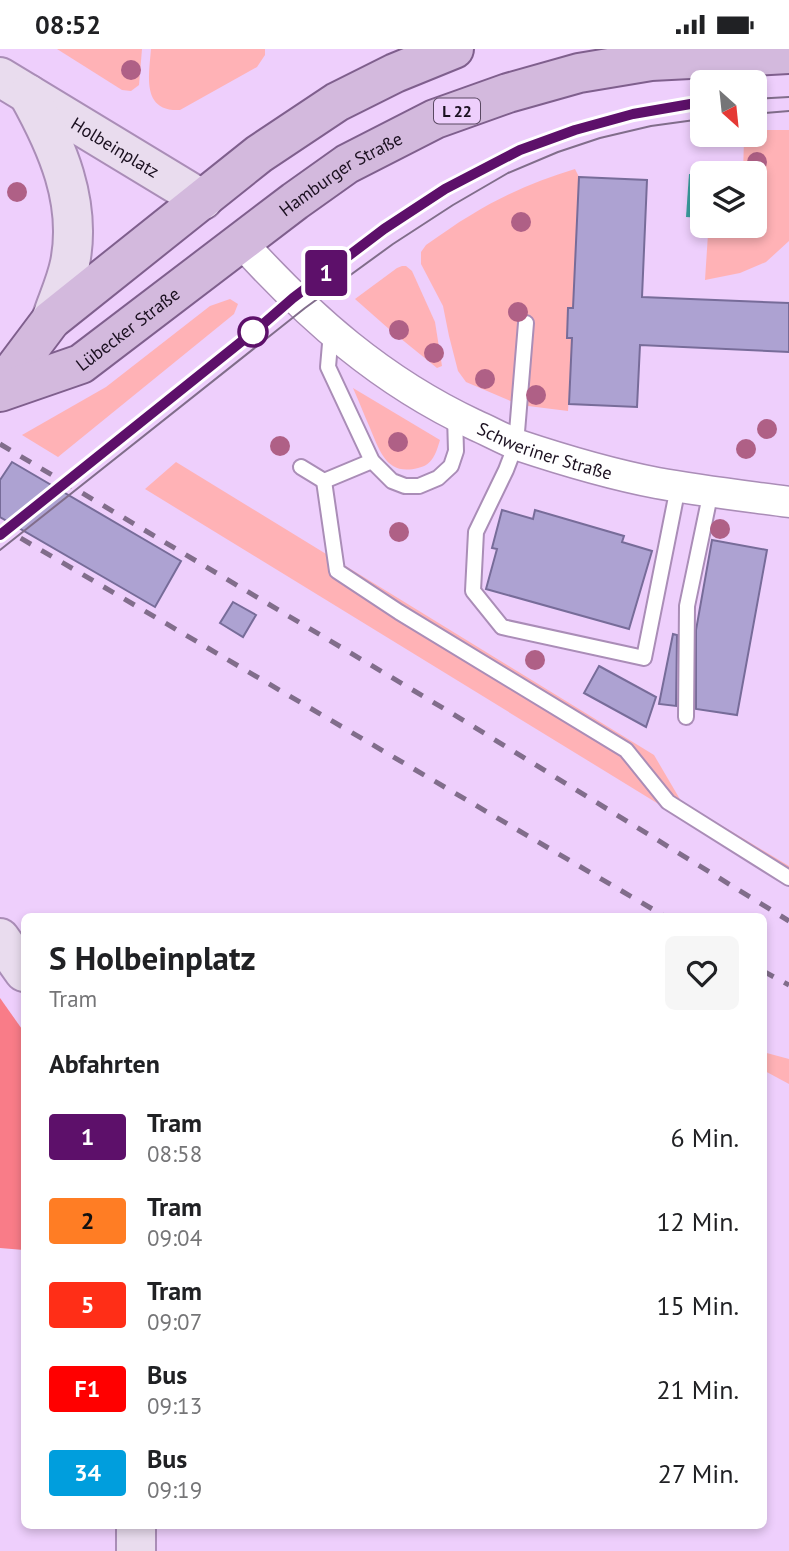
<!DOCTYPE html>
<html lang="de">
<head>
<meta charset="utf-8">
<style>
	:root { --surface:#fff; --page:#f6f6f6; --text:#202124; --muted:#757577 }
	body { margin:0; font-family:"PT Sans",sans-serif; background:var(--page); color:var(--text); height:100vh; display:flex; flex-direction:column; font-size:26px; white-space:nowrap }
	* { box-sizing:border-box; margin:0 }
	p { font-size:23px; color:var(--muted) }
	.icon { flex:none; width:38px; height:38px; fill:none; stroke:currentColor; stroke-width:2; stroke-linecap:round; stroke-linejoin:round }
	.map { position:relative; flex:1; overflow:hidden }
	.details { position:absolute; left:21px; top:864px; width:746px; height:616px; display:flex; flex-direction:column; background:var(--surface); border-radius:10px; box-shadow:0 4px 10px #0003 }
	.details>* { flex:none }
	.badge { padding:0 14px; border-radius:5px; font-size:24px; line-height:46px }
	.needle { width:46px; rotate:153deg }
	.buttons { position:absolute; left:690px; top:21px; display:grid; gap:14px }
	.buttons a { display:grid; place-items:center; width:77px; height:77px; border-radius:10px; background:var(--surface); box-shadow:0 4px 10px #0003; font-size:35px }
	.map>.badge { position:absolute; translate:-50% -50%; box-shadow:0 0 0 4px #fff }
	h2 { padding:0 28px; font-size:26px; line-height:63px }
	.round { display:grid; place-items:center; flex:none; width:74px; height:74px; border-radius:10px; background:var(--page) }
	.summary { display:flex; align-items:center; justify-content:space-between; height:119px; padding:0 28px }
	h1 { font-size:33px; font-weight:700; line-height:52px }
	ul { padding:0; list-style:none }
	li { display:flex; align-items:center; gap:21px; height:84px; padding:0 28px }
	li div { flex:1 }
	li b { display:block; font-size:26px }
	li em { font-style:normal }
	li .badge { min-width:77px; font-weight:700; text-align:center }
	.status { display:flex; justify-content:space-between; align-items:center; height:49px; padding:0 35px; background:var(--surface); direction:ltr }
	.status svg { height:19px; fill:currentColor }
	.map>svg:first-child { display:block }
	.green { fill:#ffb2b6 }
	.forest { fill:#f97c88 }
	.water { fill:#3b9fa0 }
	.building { fill:#ada2d2; stroke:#776c99; stroke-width:2 }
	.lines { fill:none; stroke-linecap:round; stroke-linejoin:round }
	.lane-casing { stroke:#aa8db7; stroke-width:18 }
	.street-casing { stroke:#aa8db7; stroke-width:33 }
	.secondary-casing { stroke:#aa8db7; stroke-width:42 }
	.primary-casing { stroke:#7f5f8d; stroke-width:42 }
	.lane { stroke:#fff; stroke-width:14 }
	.street { stroke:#fff; stroke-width:30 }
	.secondary { stroke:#e9dcee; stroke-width:38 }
	.primary { stroke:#d3b9dd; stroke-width:38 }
	.tram { stroke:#816d8b; stroke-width:2 }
	.rail { stroke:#816d8b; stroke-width:5; stroke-dasharray:12 12; stroke-linecap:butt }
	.tree { fill:#af6086 }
	.line-casing { stroke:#fff; stroke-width:16 }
	.line { stroke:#5d106a; stroke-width:10 }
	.stop-dot { fill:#fff; stroke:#5d106a; stroke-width:3.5 }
	.labels { text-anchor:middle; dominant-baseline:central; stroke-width:6; stroke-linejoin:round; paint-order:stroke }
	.shield { fill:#eecffc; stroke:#5a4962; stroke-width:2 }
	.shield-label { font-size:16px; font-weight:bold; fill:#1b1020 }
	.street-label { font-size:18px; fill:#1b1020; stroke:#eecffc }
</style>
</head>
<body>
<div class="status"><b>08:52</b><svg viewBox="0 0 49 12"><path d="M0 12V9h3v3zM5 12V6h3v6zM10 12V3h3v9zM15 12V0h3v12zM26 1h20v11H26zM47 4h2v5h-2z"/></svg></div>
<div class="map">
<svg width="789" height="1502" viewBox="0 0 789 1502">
	<rect width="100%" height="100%" fill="#eecffc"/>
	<g class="green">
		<path d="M57,0H142L139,36L131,42L122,41Z"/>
		<path d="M151,0H265V6L257,18L180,61C141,63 149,26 151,0Z"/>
		<path d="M767,81H789V192L766,213L740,224L705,231L708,185L721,177H754V124H743L744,91Z"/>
		<path d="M575,120L579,128L573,259H568L567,289H572L568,362L520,356L466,333L458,322L449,287L443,257L421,215V203L426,196C441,186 455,175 471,166C503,146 539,131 575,120Z"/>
		<path d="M402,217H406L412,222L435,273L442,317L437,319L389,280L355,250L397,219Z"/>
		<path d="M230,250L238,255L234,265L58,408L22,386L106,338L210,257Z"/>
		<path d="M353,339L440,391C436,404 433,416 418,419C387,427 380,403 370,379C364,366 359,352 353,339Z"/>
		<path d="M176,413L654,706L681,752L789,817V835L145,440Z"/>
		<path d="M763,1003L789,1010V1035L763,1021Z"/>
	</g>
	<path class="forest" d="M0,949L24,983V1201L0,1199Z"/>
	<path class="water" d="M689,125L702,126V169L686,168Z"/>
	<g class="building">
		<path d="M579,128L647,131L642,248L789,254V303L640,296L637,358L569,355L572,289H567L568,259H573Z"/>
		<path d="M12,413L181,512L155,558L0,468V431Z"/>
		<path d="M502,461L533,470L535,461L624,487L622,493L652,502L629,580L486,540L497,500L492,499Z"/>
		<path d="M712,491L767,501L737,666L696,660V581Z"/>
		<path d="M233,553L256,566L243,588L220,574Z"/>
		<path d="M673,585L677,586L676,657L659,655Z"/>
		<path d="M599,617L656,648L646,678L584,644Z"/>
	</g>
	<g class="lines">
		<g class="lane-casing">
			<g id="lane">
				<path d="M526,274L516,395L506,421L476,483L473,542L502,578L644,609L678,438"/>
				<path d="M331,283L328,318L372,412L392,432L405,437H419L438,429L451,417L456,402L455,367"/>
				<path d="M301,418L324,432L372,412"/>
				<path d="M324,432L337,522L399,563L626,701L668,753L789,829"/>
				<path d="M686,668L687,557L711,442"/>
			</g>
		</g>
		<g class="street-casing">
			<g id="street">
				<path id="s1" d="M241,193C310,269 381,332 475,376C489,382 503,390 518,396C563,411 610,425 657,434C701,442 745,447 789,453"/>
			</g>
		</g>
		<g class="secondary-casing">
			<g id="secondary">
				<path id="s2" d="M0,28L203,151"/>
				<path d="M28,45C57,97 82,153 70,214C66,234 57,252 51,271"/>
				<path d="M0,889L24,923"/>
				<path d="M136,1502V1477"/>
			</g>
		</g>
		<g class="primary-casing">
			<g id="primary">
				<path d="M0,339L51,271L259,105L337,53L395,24L454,0"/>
				<path id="s3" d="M0,343L81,315L295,152L347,115L435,70L508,44L579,24L651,12L789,5"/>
			</g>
		</g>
		<use href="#lane" class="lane"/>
		<use href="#street" class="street"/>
		<use href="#secondary" class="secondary"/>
		<use href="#primary" class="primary"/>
		<g class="tram">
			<path d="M754,50L789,48"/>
			<path d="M754,65L789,62"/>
			<path d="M0,486L262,276L293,249L384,180L445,140L520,101L574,81L633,65L702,53"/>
			<path d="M0,501L305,259L393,195L453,156L508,124L558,103L600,89L651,77L702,70"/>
		</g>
		<g class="rail">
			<path d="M0,395L453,665L789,872"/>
			<path d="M0,477L666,868"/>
			<path d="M763,922L789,936"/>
		</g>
	</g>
	<g class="tree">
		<circle cx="131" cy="21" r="10"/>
		<circle cx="757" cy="113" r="10"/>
		<circle cx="17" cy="143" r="10"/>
		<circle cx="521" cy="173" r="10"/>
		<circle cx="518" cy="263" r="10"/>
		<circle cx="399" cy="281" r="10"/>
		<circle cx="434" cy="304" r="10"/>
		<circle cx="485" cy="330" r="10"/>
		<circle cx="536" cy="346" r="10"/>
		<circle cx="767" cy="380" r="10"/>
		<circle cx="398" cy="393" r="10"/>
		<circle cx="280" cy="397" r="10"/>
		<circle cx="746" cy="400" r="10"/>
		<circle cx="720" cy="480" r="10"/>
		<circle cx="399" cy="483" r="10"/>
		<circle cx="535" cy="611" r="10"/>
	</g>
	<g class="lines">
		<g class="line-casing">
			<path id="line" d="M0,486L262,276L293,249L384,180L445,140L520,101L575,81L633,65L702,53"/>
		</g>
		<use href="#line" class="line"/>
	</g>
	<circle class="stop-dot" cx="253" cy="283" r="14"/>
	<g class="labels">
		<rect class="shield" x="434" y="49.5" width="46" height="25" rx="5"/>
		<g class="shield-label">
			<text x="457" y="62">L 22</text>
		</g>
		<g class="street-label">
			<text stroke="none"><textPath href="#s2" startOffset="135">Holbeinplatz</textPath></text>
			<text stroke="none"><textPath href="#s3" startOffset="408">Hamburger Straße</textPath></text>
			<text stroke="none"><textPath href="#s3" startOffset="144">Lübecker Straße</textPath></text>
			<text stroke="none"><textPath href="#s1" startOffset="374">Schweriner Straße</textPath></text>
		</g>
	</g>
</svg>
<div class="buttons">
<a><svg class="needle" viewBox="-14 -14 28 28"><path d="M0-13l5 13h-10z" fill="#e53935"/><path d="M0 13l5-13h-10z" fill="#757577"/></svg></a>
<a><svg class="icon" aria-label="layers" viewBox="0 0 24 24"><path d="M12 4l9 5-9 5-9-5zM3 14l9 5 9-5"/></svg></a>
</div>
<b class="badge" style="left:326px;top:224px;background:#5d106a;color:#fff">1</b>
<section class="details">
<div class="summary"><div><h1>S Holbeinplatz</h1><p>Tram</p></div><a class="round"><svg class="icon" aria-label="heart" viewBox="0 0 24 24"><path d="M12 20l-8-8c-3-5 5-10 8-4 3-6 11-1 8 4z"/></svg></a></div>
<h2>Abfahrten</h2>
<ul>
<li><span class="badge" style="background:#5d106a;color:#fff">1</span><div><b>Tram</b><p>08:58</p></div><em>6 Min.</em></li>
<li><span class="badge" style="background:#ff7d24;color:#111">2</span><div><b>Tram</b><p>09:04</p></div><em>12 Min.</em></li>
<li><span class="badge" style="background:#ff2e17;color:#fff">5</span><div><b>Tram</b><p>09:07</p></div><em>15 Min.</em></li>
<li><span class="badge" style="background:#f00;color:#fff">F1</span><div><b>Bus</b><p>09:13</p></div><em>21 Min.</em></li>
<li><span class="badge" style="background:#009edd;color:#fff">34</span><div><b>Bus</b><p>09:19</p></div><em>27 Min.</em></li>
</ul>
</section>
</div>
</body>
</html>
